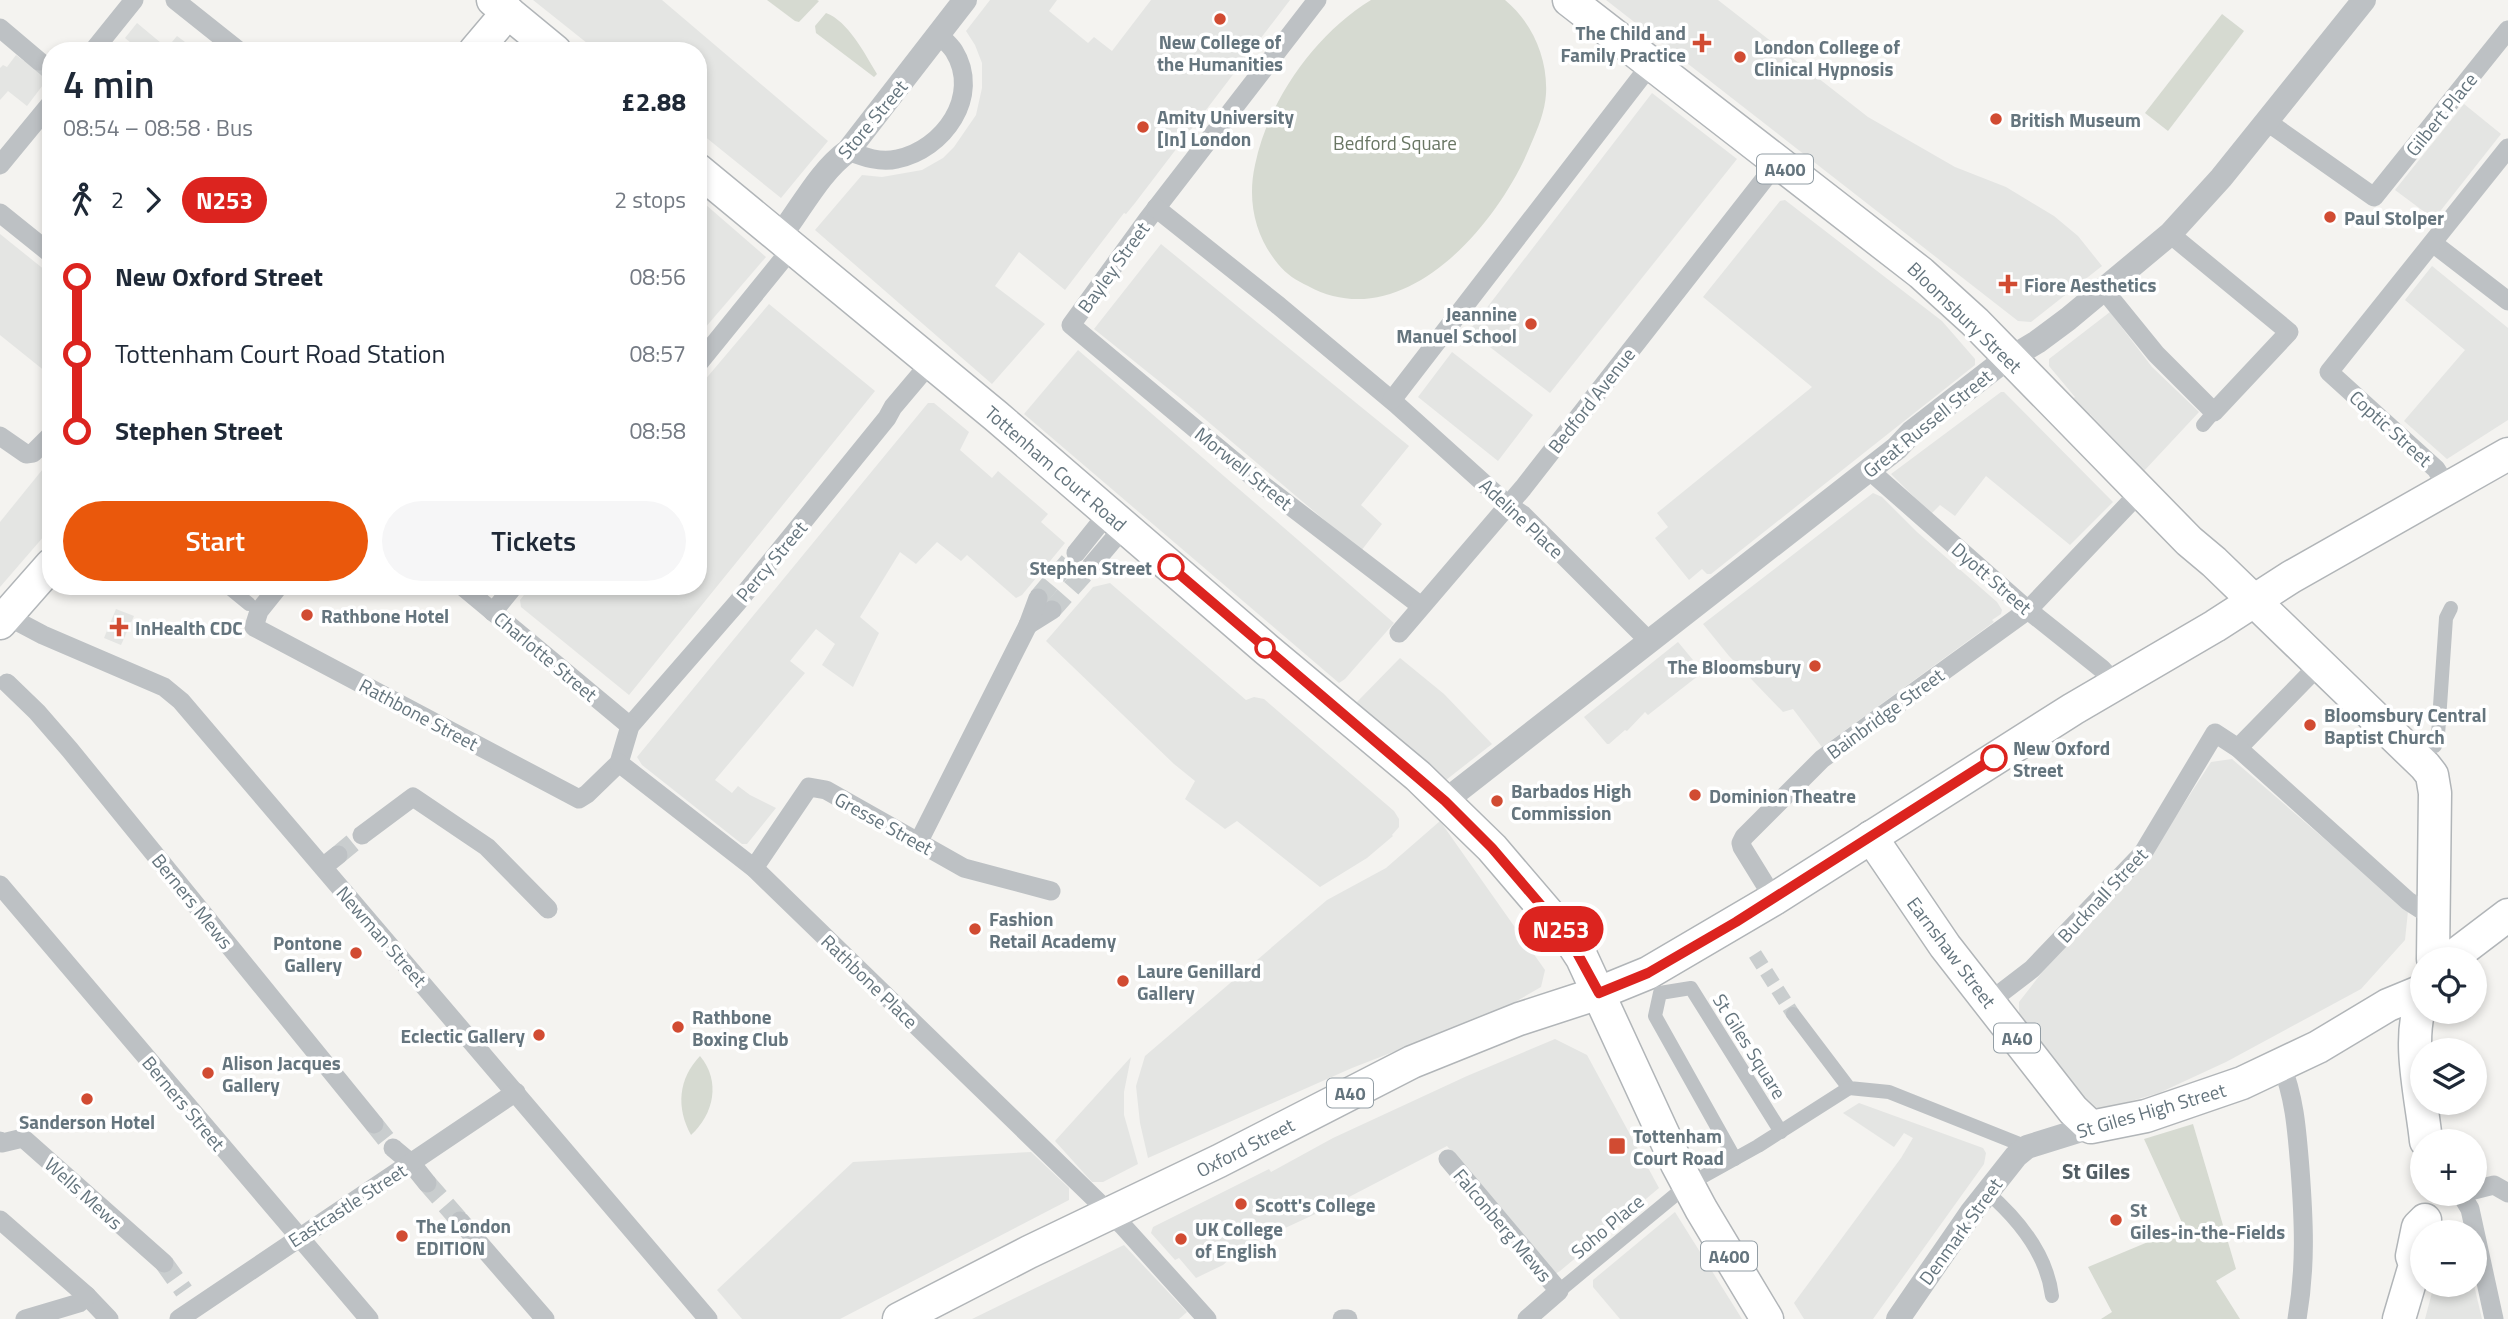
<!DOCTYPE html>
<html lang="en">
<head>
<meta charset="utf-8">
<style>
	:root { --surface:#fff; --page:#f6f6f7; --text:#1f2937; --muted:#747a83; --accent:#ea580c }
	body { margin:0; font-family:"Titillium Web",sans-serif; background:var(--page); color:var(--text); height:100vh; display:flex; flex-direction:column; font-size:26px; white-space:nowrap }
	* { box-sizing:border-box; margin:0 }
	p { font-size:23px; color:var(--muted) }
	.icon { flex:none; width:38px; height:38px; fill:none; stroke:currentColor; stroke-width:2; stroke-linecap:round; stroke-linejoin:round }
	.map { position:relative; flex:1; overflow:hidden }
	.panel { position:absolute; left:42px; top:42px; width:665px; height:553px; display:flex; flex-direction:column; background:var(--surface); border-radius:28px; box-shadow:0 4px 10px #0003 }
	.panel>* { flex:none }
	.badge { padding:0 14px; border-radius:23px; font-size:24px; line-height:46px }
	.buttons { position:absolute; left:2410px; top:947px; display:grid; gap:14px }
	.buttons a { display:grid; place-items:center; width:77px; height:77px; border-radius:50%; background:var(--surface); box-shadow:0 4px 10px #0003; font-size:35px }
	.map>.badge { position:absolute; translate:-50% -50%; box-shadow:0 0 0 4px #fff }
	.legs { display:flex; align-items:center; gap:10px; height:77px; padding:0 21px; font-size:23px }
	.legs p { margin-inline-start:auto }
	.overview { display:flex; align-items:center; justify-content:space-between; height:119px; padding:0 21px }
	h1 { font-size:38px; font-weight:600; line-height:52px }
	.cta { display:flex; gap:14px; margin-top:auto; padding:14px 21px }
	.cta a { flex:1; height:80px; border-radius:42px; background:var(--accent); color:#fff; font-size:28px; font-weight:600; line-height:80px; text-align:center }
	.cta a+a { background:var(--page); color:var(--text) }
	ul { padding:0 21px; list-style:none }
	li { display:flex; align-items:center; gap:24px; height:77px; font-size:26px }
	li i { display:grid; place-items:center; width:10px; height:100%; margin:0 9px; background:currentColor }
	li i::after { content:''; width:18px; height:18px; margin:-9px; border:5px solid; border-radius:50%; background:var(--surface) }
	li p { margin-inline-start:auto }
	li:first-child i { background:linear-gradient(#0000 50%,currentColor 0) }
	li:last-child i { background:linear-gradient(currentColor 50%,#0000 0) }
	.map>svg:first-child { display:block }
	.built { fill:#e4e5e3 }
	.green { fill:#d6dad1 }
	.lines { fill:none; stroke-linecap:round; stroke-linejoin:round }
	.pedestrian-tunnel { stroke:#c9cdce; stroke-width:14; stroke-dasharray:14 7; stroke-linecap:butt }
	.minor-tunnel { stroke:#c9cdce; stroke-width:19; stroke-dasharray:19 10; stroke-linecap:butt }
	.primary-casing { stroke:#b1b5b8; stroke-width:35 }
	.pedestrian { stroke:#bdc1c4; stroke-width:14 }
	.minor { stroke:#bdc1c4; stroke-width:19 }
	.tertiary { stroke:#bdc1c4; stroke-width:24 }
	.primary { stroke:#fff; stroke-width:32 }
	.line-1-casing { stroke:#fff; stroke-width:16 }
	.line-1 { stroke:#dc241f; stroke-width:10 }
	.poi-dot { fill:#d14b32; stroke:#fff; stroke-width:2.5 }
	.stop-1-dot { fill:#fff; stroke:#dc241f; stroke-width:3.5 }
	.labels { text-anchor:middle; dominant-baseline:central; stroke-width:7; stroke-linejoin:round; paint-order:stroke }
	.shield { fill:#fff; stroke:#939ea5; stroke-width:2 }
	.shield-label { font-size:18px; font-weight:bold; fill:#65757e }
	.poi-label { font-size:19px; font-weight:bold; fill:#65757e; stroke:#fff; text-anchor:start }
	.street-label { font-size:19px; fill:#65757e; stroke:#fff }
	.park-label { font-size:19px; fill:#697663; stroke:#fff }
	.stop-label { font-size:19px; font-weight:bold; fill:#65757e; stroke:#fff; text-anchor:end }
	.neighbourhood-label { font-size:21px; font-weight:bold; fill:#525e64; stroke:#fff }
</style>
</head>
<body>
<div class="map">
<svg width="2508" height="1319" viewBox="0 0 2508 1319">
	<rect width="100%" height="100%" fill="#f4f3f0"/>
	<g class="built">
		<path d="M533,0H662L828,141L781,198L698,131V51H597Z"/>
		<path d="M990,0H1057L1049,11L1088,43L1094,37L1112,51L1151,0H1290L1135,203L1126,214L1124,213L1065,290L1019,252L995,286L1045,324L992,384L815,230L862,175L882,177L922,170L943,158L954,147L976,115L982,88V63L975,45L966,31Z"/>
		<path d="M1606,0H1718L1868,117L1955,167L2006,187L2054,216L2078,236L2102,266L2031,322L2018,321Z"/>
		<path d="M137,23L167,48L177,36L197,51H141L125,38Z"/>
		<path d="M16,55L24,61L27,58L49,77L27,106L8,91L0,100V68L3,65L7,67Z"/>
		<path d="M1652,93L1737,159L1550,393L1469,331Z"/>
		<path d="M2464,104L2501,134L2434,219L2395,190Z"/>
		<path d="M698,198L766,257L698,336Z"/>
		<path d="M1785,200L1942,321L1975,359V365L1711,574H1707L1702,569L1689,580L1655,538L1668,527L1657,513L1812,387L1703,297L1780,201Z"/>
		<path d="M0,234L51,275V376L0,335Z"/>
		<path d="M1161,244L1409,446L1361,505L1382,524L1361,551L1180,398L1094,329Z"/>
		<path d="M2432,266L2508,328V420L2447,459L2404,421L2465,350L2405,300Z"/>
		<path d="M769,304L875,391L629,695L521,607L520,600L531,586H698V388Z"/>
		<path d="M2110,312L2152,367L2199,412L2143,472L2126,457L2128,454L2090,414L2087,416L2071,400L2075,397L2049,366V359Z"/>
		<path d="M1078,350L1394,623L1345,679L1339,683L1024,414Z"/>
		<path d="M1452,352L1533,415L1498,461L1418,397Z"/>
		<path d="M2001,392H2004L2113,502L2070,545L1986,476L1955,516L1940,505L1931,514L1891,474Z"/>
		<path d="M928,403H934L969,432L960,450L992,478L998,471L1048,514L1041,522L1065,543L1022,595L1016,598L967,555L961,561L937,542L916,564L900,552L860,617L879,633L853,687L822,665L835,644L816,629L790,661L805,673L715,780L732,793L738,786L750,795L776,808L747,844H742L642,765L637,757Z"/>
		<path d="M51,459V528L0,587V522Z"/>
		<path d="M1873,493L1882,497L1917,532L1997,602L2002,610L2001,614L1992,620L1994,622L1822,747L1793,709L1783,712L1729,656L1703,624Z"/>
		<path d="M1110,583L1246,700L1254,697L1264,699L1394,811L1399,819V827L1392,835L1393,836L1367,858L1320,887L1237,821L1225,829L1185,799L1195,781L1174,764L1046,641L1093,587Z"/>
		<path d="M116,609L134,616L121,645L104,638Z"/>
		<path d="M1678,642L1703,672L1648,715L1645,712L1627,731L1625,730L1609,744H1607L1584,717Z"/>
		<path d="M1400,658L1444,694L1492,744L1437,787L1356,703Z"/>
		<path d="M2232,759L2408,911L2405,940L2361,989L2226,1062L2159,1093L2093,1112L2019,1015V1002L2043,971L2156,847L2211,762Z"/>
		<path d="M1440,821L1545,970L1541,987L1501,1010L1352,1068L1148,1158L1140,1123L1136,1086L1145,1056L1327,900L1386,868Z"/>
		<path d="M1555,1039L1587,1055L1659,1188L1560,1271L1555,1274L1533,1249L1447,1146L1324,1210L1242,1248L1223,1265L1196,1278L1179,1258L1175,1260L1151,1233L1153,1227L1269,1169L1271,1172L1333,1138L1467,1076Z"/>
		<path d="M1131,1057L1124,1092V1115L1138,1164L1103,1182H1092L1055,1141Z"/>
		<path d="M1859,1103L1983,1148L1986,1153L1984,1164L1873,1319H1804L1794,1303L1901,1158L1913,1138L1904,1133L1894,1147L1843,1113Z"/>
		<path d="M1031,1152L1069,1188V1200L840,1319H742L717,1290L853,1162Z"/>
		<path d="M1675,1212L1742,1319H1620L1593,1287V1280Z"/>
		<path d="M1124,1245L1187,1312L1179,1319H972Z"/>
		<path d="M2434,1285H2474L2482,1319H2425Z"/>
	</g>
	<g class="green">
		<path d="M767,0H817L819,1L799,22L795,21Z"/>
		<path d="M1371,0H1505C1532,22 1548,58 1546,94C1545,111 1538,128 1531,144C1499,224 1403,338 1308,286C1297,281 1286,274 1278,264C1255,236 1247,201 1255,165C1268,101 1315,34 1371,0Z"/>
		<path d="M826,13C848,21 865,54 877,74L874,77L816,33L815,26Z"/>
		<path d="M2222,14L2244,31L2168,131L2145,113Z"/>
		<path d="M700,1056C721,1081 714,1114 691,1135C676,1108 678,1079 700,1056Z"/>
		<path d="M2193,1124L2236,1269L2216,1281L2240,1319H2101L2112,1312L2088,1267L2184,1227L2144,1139Z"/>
	</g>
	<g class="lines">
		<path class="pedestrian-tunnel" d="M1755,954L1793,1014"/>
		<g class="minor-tunnel">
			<path d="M39,61L51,71"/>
			<path d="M1038,598L1076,553"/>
			<path d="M1052,610L1091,566"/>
			<path d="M338,855L362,835"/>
			<path d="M374,1124L393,1148"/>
			<path d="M427,1183L460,1221"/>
			<path d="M164,1263L184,1291"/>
		</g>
		<g class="primary-casing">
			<g id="primary">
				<path d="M493,0L555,51"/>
				<path d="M1569,0L1921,273L1975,322L2189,541L2214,562L2425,766L2432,775L2435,793L2433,959"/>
				<path d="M475,51L508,12"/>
				<path d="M698,170L996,416L1266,649L1418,776L1492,848L1569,938L1582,958L1677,1164L1701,1209L1767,1319"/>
				<path d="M0,623L51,565"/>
				<path d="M1871,837L1945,946L2073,1110L2091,1127L2146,1116L2242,1083L2318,1047L2388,1005L2422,991"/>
				<path d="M2450,959L2508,915"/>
				<path d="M2422,1000C2406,1039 2422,1100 2426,1141"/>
				<path d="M899,1319L1029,1252L1219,1161L1412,1062L1519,1019L1599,993L1648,973L1774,899L2073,709L2215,626L2291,577L2508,454"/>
				<path d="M2399,1319L2415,1265L2412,1256L2418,1227L2425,1220"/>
			</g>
		</g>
		<g class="pedestrian">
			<path d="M2203,425L2214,412"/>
			<path d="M227,586L249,604"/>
			<path d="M2435,746L2438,735L2446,618L2451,608"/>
			<path d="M1793,1014L1849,1088L1889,1092L2027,1147"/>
			<path d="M1735,1159L1655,1016L1660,993L1691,988L1781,1132"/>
			<path d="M1704,1176L1758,1146L1849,1088"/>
			<path d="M1987,1192C2018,1219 2047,1254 2052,1296"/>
			<path d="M1559,1291L1680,1191"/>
		</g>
		<g class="minor">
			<path d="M175,0L239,51"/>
			<path d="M1317,0L1147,220L1071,325L1259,482L1421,606"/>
			<path d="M0,28L39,61"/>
			<path d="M93,51L134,0"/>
			<path d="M2264,123L2276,128L2374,197L2508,30"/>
			<path d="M848,151C864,157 880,163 897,159C943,150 982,96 954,51C950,45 944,40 939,35"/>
			<path d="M0,165L51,103"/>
			<path d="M1156,208L1279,306L1396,404L1508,505L1523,515L1648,640"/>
			<path d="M0,213L51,254"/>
			<path d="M2434,244L2508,301"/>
			<path d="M2104,290L2156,354L2214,412L2289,332L2170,234"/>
			<path d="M698,364L792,248"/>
			<path d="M1392,400L1651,64"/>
			<path d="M0,436L26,454L33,453L51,435"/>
			<path d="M1869,470L2028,610L2102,669L2116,684"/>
			<path d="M2448,488L2436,469L2329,372L2508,148"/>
			<path d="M1076,553L1108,513"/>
			<path d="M1091,566L1124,527"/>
			<path d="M279,586L259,611L254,627L579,799L587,794L619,763L630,726L737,603L887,418L893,407L931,362"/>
			<path d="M462,586L630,726"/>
			<path d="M493,612L514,586"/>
			<path d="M7,616L43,635L164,687L181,701L708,1319"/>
			<path d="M1028,625L1052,610"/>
			<path d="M1399,633L1523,488L1777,163"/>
			<path d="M7,683L37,712L70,750L374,1124"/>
			<path d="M2238,748L2320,664"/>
			<path d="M619,763L754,868L1123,1226L1207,1319"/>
			<path d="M362,835L413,797L487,847L548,909"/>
			<path d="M918,843L1028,625L1038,598"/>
			<path d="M323,867L338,855"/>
			<path d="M754,868L809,787L826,790L964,868L1051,891"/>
			<path d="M0,885L369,1319"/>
			<path d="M1774,899L1742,847L1741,843L1744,837L1822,759L2028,610L2140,492"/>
			<path d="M1989,1002L2032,969L2143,853L2215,733L2238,748L2408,901L2422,910L2435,912"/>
			<path d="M2281,1064C2295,1098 2297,1133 2300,1169C2304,1222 2306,1267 2297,1319"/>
			<path d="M0,1141L2,1143L23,1138L164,1263"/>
			<path d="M393,1148L411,1163L427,1183"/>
			<path d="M1448,1159L1559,1291L1527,1319"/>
			<path d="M2474,1190L2494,1185L2508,1193"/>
			<path d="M2461,1194L2470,1209L2494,1319"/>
			<path d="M0,1220L87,1296L109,1319"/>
			<path d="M460,1221L545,1319"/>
			<path d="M25,1319L79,1303L87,1296"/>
			<path d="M179,1319L516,1092"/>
			<path d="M1342,1319H1348"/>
		</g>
		<g class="tertiary">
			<path d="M779,237C801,209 819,172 848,151L965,0"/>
			<path d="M1445,801L1897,448L1912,432L1997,366L2037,342L2068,319L2170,234L2221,178L2364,0"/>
			<path d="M1898,1319L1971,1213L2016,1156L2027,1147L2091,1127"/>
		</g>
		<use href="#primary" class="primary"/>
	</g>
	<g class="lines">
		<g class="line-1-casing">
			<path id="line-1" d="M1171,567L1445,801L1492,848L1569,938L1599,993L1648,973L1736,922L1994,758"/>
		</g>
		<use href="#line-1" class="line-1"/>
	</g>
	<g class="poi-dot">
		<circle cx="1220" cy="19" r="7"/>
		<path d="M1698.5 32.5h7v7h7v7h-7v7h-7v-7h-7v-7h7z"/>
		<circle cx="1740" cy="57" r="7"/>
		<circle cx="1996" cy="119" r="7"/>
		<circle cx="1143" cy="127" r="7"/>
		<circle cx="2330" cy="217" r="7"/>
		<path d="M2004.5 273.5h7v7h7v7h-7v7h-7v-7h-7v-7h7z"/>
		<circle cx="1531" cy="324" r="7"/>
		<circle cx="307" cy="615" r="7"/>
		<path d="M115.5 616.5h7v7h7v7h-7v7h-7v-7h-7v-7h7z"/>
		<circle cx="1815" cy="666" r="7"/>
		<circle cx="2310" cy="725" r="7"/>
		<circle cx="1695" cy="795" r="7"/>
		<circle cx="1497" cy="801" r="7"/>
		<circle cx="975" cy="929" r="7"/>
		<circle cx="356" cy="953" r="7"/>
		<circle cx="1123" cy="981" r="7"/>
		<circle cx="678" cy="1027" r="7"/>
		<circle cx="539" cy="1035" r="7"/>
		<circle cx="208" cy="1073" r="7"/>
		<circle cx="87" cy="1099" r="7"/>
		<rect x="1608" y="1137" width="18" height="18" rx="3.5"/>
		<circle cx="1241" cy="1204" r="7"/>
		<circle cx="2116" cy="1220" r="7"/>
		<circle cx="402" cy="1236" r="7"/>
		<circle cx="1181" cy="1239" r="7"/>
	</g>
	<g class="stop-1-dot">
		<circle cx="1171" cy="567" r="12"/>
		<circle cx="1265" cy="648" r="9"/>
		<circle cx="1994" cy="758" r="12"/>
	</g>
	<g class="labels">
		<g class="shield">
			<rect x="1757" y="154.5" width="56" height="29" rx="5"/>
			<rect x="1994" y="1023.5" width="46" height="29" rx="5"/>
			<rect x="1327" y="1078.5" width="46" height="29" rx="5"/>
			<rect x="1701" y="1241.5" width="56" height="29" rx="5"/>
		</g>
		<g class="shield-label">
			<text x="1785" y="169">A400</text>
			<text x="2017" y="1038">A40</text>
			<text x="1350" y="1093">A40</text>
			<text x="1729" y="1256">A400</text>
		</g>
		<g class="poi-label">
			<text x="1686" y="32" text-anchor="end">The Child and<tspan x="1686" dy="22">Family Practice</tspan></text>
			<text x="1220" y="41" text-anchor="middle">New College of<tspan x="1220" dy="22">the Humanities</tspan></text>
			<text x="1754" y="46">London College of<tspan x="1754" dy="22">Clinical Hypnosis</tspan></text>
			<text x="1157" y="116">Amity University<tspan x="1157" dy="22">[In] London</tspan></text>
			<text x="2010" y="119">British Museum</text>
			<text x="2344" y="217">Paul Stolper</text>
			<text x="2024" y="284">Fiore Aesthetics</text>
			<text x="1517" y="313" text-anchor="end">Jeannine<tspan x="1517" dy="22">Manuel School</tspan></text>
			<text x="321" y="615">Rathbone Hotel</text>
			<text x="135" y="627">InHealth CDC</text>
			<text x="1801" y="666" text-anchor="end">The Bloomsbury</text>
			<text x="2324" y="714">Bloomsbury Central<tspan x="2324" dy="22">Baptist Church</tspan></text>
			<text x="1511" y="790">Barbados High<tspan x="1511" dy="22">Commission</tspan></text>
			<text x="1709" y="795">Dominion Theatre</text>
			<text x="989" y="918">Fashion<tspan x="989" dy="22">Retail Academy</tspan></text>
			<text x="342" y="942" text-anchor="end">Pontone<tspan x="342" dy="22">Gallery</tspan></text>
			<text x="1137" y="970">Laure Genillard<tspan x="1137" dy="22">Gallery</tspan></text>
			<text x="692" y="1016">Rathbone<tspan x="692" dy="22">Boxing Club</tspan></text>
			<text x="525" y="1035" text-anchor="end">Eclectic Gallery</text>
			<text x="222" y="1062">Alison Jacques<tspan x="222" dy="22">Gallery</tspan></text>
			<text x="87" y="1121" text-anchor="middle">Sanderson Hotel</text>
			<text x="1633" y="1135">Tottenham<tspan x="1633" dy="22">Court Road</tspan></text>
			<text x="1255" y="1204">Scott's College</text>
			<text x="2130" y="1209">St<tspan x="2130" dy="22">Giles-in-the-Fields</tspan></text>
			<text x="416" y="1225">The London<tspan x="416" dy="22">EDITION</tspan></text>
			<text x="1195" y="1228">UK College<tspan x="1195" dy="22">of English</tspan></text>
		</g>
		<g class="street-label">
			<text transform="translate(2441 114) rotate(-51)">Gilbert Place</text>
			<text transform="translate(872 119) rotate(-50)">Store Street</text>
			<text transform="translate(1113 267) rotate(-54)">Bayley Street</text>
			<text transform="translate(1965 317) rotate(44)">Bloomsbury Street</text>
			<text transform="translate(1591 400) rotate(-52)">Bedford Avenue</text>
			<text transform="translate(1927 423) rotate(-39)">Great Russell Street</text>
			<text transform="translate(2391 428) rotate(42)">Coptic Street</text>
			<text transform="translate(1056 468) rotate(41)">Tottenham Court Road</text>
			<text transform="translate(1244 468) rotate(39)">Morwell Street</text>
			<text transform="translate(1522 518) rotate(43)">Adeline Place</text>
			<text transform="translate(771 561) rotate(-50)">Percy Street</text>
			<text transform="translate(1992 578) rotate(41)">Dyott Street</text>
			<text transform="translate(546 656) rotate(40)">Charlotte Street</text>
			<text transform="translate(1885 713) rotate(-36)">Bainbridge Street</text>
			<text transform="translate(419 714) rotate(28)">Rathbone Street</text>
			<text transform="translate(884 823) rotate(29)">Gresse Street</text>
			<text transform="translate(2102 895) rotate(-47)">Bucknall Street</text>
			<text transform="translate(193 901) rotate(51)">Berners Mews</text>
			<text transform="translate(382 936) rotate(49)">Newman Street</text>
			<text transform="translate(1952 952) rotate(53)">Earnshaw Street</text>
			<text transform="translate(870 981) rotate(44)">Rathbone Place</text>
			<text transform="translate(1750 1046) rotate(58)">St Giles Square</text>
			<text transform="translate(184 1103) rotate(50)">Berners Street</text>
			<text transform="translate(2151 1110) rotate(-16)">St Giles High Street</text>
			<text transform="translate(1245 1147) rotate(-27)">Oxford Street</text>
			<text transform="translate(84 1193) rotate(42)">Wells Mews</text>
			<text transform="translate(347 1205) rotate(-33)">Eastcastle Street</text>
			<text transform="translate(1503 1225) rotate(50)">Falconberg Mews</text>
			<text transform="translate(1607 1226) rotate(-40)">Soho Place</text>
			<text transform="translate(1960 1231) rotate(-54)">Denmark Street</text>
		</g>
		<g class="park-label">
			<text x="1395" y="142">Bedford Square</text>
		</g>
		<g class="stop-label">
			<text x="1152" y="567">Stephen Street</text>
			<text x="2013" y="747" text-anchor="start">New Oxford<tspan x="2013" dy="22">Street</tspan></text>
		</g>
		<g class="neighbourhood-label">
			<text x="2096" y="1171">St Giles</text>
		</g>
	</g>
</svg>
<div class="buttons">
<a><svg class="icon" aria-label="locate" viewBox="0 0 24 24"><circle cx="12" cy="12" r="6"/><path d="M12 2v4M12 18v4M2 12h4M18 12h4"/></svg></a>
<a><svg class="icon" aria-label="layers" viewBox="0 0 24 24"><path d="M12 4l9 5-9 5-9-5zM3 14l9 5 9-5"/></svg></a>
<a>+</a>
<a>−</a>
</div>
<b class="badge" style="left:1561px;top:929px;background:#dc241f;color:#fff">N253</b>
<section class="panel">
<div class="overview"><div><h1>4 min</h1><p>08:54 – 08:58 · Bus</p></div><b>£2.88</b></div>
<div class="legs"><svg class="icon" aria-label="walk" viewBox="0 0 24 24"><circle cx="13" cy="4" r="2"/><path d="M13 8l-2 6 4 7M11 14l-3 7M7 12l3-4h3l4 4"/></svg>2<svg class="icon" aria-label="forward" viewBox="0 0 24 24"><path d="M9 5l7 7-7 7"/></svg><b class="badge" style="background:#dc241f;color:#fff">N253</b><p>2 stops</p></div>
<ul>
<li><i style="color:#dc241f"></i><b>New Oxford Street</b><p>08:56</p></li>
<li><i style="color:#dc241f"></i><span>Tottenham Court Road Station</span><p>08:57</p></li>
<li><i style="color:#dc241f"></i><b>Stephen Street</b><p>08:58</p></li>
</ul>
<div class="cta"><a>Start</a><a>Tickets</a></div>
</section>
</div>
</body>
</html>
